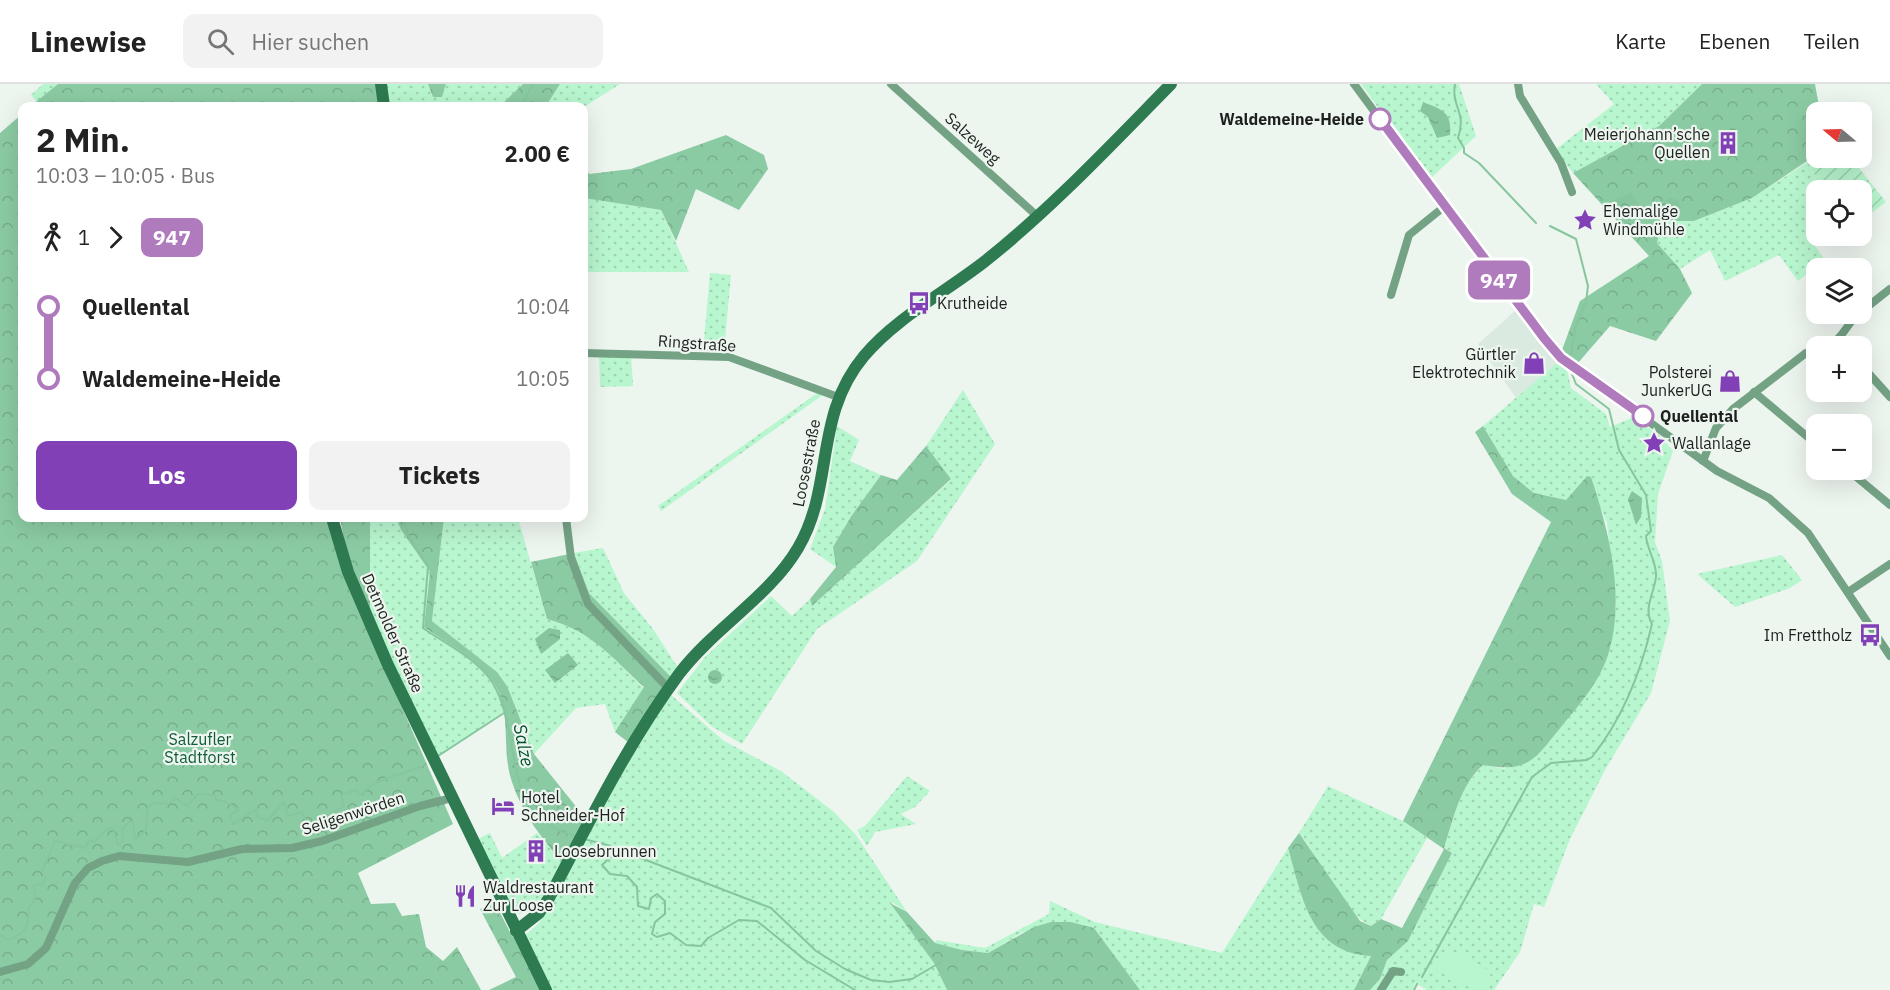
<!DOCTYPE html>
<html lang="de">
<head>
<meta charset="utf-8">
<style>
	:root { --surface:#fff; --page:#f2f2f2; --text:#222; --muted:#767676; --line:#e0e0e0; --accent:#8140b5 }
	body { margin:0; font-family:"IBM Plex Sans",sans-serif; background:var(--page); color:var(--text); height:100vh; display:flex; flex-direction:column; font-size:22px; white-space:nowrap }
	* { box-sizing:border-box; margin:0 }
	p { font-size:20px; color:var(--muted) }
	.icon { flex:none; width:33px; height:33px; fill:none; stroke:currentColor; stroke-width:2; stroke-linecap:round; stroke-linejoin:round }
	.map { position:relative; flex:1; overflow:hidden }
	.details { position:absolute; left:18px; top:18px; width:570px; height:420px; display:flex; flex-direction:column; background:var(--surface); border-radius:12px; box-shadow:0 6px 24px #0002 }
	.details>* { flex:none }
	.badge { padding:0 12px; border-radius:9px; font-size:21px; line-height:39px }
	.needle { width:39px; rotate:289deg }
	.buttons { position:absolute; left:1806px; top:18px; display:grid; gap:12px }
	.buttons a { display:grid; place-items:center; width:66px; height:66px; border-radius:12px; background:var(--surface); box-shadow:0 6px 24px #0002; font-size:30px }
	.map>.badge { position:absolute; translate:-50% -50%; box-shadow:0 0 0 3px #fff }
	.legs { display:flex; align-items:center; gap:9px; height:66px; padding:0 18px; font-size:20px }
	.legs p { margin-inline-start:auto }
	.overview { display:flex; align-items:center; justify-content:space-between; height:102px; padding:0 18px }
	h1 { font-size:33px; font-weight:800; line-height:45px }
	.cta { display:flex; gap:12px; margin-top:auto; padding:12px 18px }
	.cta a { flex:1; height:69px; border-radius:12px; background:var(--accent); color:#fff; font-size:24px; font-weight:800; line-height:69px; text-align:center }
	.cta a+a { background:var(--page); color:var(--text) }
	ul { padding:0 18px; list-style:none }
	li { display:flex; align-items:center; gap:21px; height:72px; font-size:22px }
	li i { display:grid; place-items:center; width:9px; height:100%; margin:0 8px; background:currentColor }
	li i::after { content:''; width:15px; height:15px; margin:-8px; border:4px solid; border-radius:50%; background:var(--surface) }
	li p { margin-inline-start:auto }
	li:first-child i { background:linear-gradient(#0000 50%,currentColor 0) }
	li:last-child i { background:linear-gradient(currentColor 50%,#0000 0) }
	header { display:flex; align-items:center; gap:36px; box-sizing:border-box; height:84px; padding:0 30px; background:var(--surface); border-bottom:2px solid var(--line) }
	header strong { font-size:28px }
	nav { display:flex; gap:33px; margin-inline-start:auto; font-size:21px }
	.search { width:420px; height:54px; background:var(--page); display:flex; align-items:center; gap:15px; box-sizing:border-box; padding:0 21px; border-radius:12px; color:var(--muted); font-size:22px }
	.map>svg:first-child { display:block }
	.built { fill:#dbeae0 }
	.grass { fill:url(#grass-dots) }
	.forest { fill:url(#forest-crowns) }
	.garden { fill:url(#garden-furrows) }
	.pitch { fill:#b8f6cf }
	.water { fill:url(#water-ripples) }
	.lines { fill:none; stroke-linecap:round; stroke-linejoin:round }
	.stream { stroke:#86c69e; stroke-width:2 }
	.street { stroke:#74a285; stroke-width:8 }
	.secondary { stroke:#2e7a51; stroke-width:12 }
	.line-1-casing { stroke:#fff; stroke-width:14 }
	.line-1 { stroke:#b07bbd; stroke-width:9 }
	.stop-1-dot { fill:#fff; stroke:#b07bbd; stroke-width:3 }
	.labels { text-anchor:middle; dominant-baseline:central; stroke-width:4.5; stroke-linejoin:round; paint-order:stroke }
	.stop-label { font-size:16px; font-weight:bold; fill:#1d201e; stroke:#edf5ef; text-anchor:end }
	.poi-label { font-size:16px; fill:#1d201e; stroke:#edf5ef; text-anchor:start }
	.street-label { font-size:16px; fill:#1d201e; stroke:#edf5ef }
	.park-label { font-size:16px; fill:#115c38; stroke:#edf5ef }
	.water-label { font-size:18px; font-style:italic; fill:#01532f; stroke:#edf5ef }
</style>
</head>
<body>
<header>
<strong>Linewise</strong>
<div class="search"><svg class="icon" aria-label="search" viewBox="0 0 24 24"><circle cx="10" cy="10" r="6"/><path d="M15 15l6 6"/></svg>Hier suchen</div>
<nav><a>Karte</a><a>Ebenen</a><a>Teilen</a></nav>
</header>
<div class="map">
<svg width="1890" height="906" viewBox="0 0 1890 906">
	<defs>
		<pattern id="grass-dots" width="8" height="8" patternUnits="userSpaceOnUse" patternTransform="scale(1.5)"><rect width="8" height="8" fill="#b8f6cf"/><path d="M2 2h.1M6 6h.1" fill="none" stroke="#9ed3b1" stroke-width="1.8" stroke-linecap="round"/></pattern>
		<pattern id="forest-crowns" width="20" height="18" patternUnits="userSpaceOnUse" patternTransform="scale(1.5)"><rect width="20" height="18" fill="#8bcba3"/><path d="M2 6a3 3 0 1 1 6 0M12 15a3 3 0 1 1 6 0" fill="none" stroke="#78ae8c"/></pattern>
		<pattern id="garden-furrows" width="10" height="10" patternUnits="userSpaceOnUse" patternTransform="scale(1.5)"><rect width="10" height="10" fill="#b8f6cf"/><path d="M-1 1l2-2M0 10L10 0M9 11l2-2" fill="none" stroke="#9ed3b1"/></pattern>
		<pattern id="water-ripples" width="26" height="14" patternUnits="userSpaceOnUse" patternTransform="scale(1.5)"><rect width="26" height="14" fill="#86c69e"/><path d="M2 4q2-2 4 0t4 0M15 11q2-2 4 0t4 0" fill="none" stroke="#73aa88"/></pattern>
	</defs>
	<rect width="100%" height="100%" fill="#edf5ef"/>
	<path class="built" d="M1516,226L1558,278L1516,314L1478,260Z"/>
	<g class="grass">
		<path d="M43,0H58L37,18L31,11Z"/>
		<path d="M385,0H428L433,13H442L446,0H523L500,22H442L422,19L419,22H388Z"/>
		<path d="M560,0H620L584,23L546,22Z"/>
		<path d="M1361,0H1459L1476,52L1430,95Z"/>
		<path d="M1596,0H1702L1659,42L1573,89L1555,66L1614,20Z"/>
		<path d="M1806,79L1827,106H1816V151L1811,156L1825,176L1798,197L1779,171L1725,197L1710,166L1680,185L1657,159L1663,137H1694L1752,114Z"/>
		<path d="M585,114L661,126L689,188H584Z"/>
		<path d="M710,189L731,191L724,267H703Z"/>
		<path d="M599,271H631L633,302L600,303Z"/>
		<path d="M1558,278L1567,286L1571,304L1606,330L1610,343L1634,333L1660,352L1673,367L1658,410L1655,458L1662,477L1670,537L1651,609L1605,686L1570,755L1544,823L1534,820L1520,868L1494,906H1427L1415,899L1413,906H1370L1380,895L1387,876L1408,857L1452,769L1444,764L1462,706L1483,681L1505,685L1616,524L1607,439L1587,392L1566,416L1534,409L1513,392L1483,342Z"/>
		<path d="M963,306L995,360L917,477L817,545L742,660L711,642L677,609L705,573L771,512L792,532L810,515L812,521L951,396L926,362Z"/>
		<path d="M820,307L824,310L661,427L658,422Z"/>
		<path d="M837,342L859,356L850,377L881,391L852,431L836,483L810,465L825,425Z"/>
		<path d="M370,434H400L398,439L401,446L430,488L424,543C464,570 488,580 505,627L437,674L370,531Z"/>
		<path d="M444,434H518L547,535C592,547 612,573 644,604L615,648L605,620L576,624L534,670L497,588L432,537Z"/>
		<path d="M603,464L624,509L653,545L678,584L671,593L589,509L574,469Z"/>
		<path d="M1782,471L1802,496L1790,504L1735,523L1697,490Z"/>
		<path d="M670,610L724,657L781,687L834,728L856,751L907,828L890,817L934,879L947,906H549L522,854L539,839L640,657Z"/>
		<path d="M907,692L930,707L915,723L901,730L916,740L875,748L867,762L857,746L865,742Z"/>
		<path d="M1328,702L1403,737L1427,754L1381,835L1371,842C1337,825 1323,777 1299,749Z"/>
		<path d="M490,749L502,774L537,749L563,779L534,826L519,830L512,826L476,756Z"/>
		<path d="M1288,764L1302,814L1371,872L1354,906H1140L1094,844L1023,848L988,869L962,866L935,859L936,856L985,864L1049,830L1050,817L1095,838L1222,869Z"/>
	</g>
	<g class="forest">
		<path d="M58,0H378L381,22H31Z"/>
		<path d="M428,0H446L442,13H433Z"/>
		<path d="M523,0H560L546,22H500Z"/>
		<path d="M1702,0H1815L1820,28H1816V71L1752,114L1694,137H1663L1657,159L1680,185L1692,209L1656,257L1610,242L1578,279L1562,266L1580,217L1649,172L1573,89L1659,42Z"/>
		<path d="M22,30V434H328L387,589L453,740L358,789L371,820L395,819L402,832L419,830L426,863L443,877L457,863L481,906H0V49Z"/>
		<path d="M726,51L764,71L768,85L739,126L696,105L676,157L661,126L584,114V76L589,90L631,85Z"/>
		<path d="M1483,342L1513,392L1534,409L1566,416L1587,392L1591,393C1609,447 1626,514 1608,571C1599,599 1579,621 1561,643C1534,676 1529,689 1483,681C1459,703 1454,734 1444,764L1452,769L1408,857L1387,876L1380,895L1370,906H1354L1371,872C1310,869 1302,813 1288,764L1299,749L1360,837L1371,842L1381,835L1402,844L1444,765L1403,737L1551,438L1512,410L1475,348Z"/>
		<path d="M926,362L951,395L812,522L810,515L836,483L833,463L852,431L881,391L897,396Z"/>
		<path d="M340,434H370V531L348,476Z"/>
		<path d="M400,434H444L432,537L497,588L507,602L534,670L586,735L563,779C542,755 522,729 512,698C501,667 512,629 495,601C479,575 448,560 424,543L430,488L401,446L398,439Z"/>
		<path d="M574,469L589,509L671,593L629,659L615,648L644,603C611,573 592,547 547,535L531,478Z"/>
		<path d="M495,819L512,852L515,854L543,906H489L516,893L480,825Z"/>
		<path d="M890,819L907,828L935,859L962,866L988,869L1034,843L1051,838H1071L1094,844L1140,906H947L934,879Z"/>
	</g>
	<path class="garden" d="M1816,71V74H1851L1886,118L1862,136V106H1827L1806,79Z"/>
	<path class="pitch" d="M1447,864L1492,888L1482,906H1474L1435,885Z"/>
	<g class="water">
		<path d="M1423,18C1443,26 1452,28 1450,51L1437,54L1428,33L1420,27Z"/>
		<path d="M1631,109L1639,121L1628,140L1613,131L1610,117Z"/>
		<path d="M1669,114L1679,116L1681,125L1668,126L1661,121Z"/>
		<path d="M1632,407L1642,414L1641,433L1636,441L1628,415Z"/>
		<path d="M549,544L560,546V555L541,570L535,555Z"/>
		<path d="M568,569L578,581L555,599L545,586Z"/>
		<circle cx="715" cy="593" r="7"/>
	</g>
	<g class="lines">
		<g class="stream">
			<path d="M1455,0C1451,24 1467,27 1458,54L1464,64V69L1479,79L1536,139"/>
			<path d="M521,22L533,0"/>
			<path d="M1550,142L1576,155L1588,202L1586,218L1576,241L1570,275"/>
			<path d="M406,434L404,437L408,451L428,482L423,544C447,561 483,577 496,605C523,660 500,731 575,752"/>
			<path d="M438,672L504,629"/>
			<path d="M584,755L611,762L615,769L602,781L610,790L627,792L637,803L638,822L649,825L651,814L657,810L665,817V830L655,838L652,850L657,853L670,849L686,861L701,862L708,854L739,836L757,837L805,876L855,906"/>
			<path d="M612,763L771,824L816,867L845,885L871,896L889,898L912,895L941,878"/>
			<path d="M42,787L55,757L85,764L89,756L94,758L107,745L113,744L118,761L123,757L122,745L130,737L133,739L135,754L139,753L146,746L147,725L153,719L168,720L176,714L187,722L198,710L215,711L216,716L224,717L239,726L230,731L233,740L255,726L258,733L267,737L284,718L288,732L302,728L307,737L305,748L307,751L323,744L322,737L344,722L341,711L356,706L361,711C377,692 403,692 424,681"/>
			<path d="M0,851L8,856C24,849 31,843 28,825L35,815L34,801L43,800L45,794"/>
			<path d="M1422,893L1532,693L1551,679L1587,676L1592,673C1623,634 1641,588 1652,540C1643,524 1654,510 1656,493C1657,478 1647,466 1646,452L1651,447L1646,411L1619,366L1609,325L1576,300L1572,290"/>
			<path d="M1414,906L1417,900"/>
		</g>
		<g class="street">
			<path d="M891,0L1036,131"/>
			<path d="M1354,0L1500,198L1561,274L1717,387L1769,414L1808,449L1890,572"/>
			<path d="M1518,0L1520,12L1561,79L1572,108"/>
			<path d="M1391,211L1409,151L1445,122"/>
			<path d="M1862,227L1890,205"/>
			<path d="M1829,262C1842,255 1847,240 1858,230"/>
			<path d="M584,269L729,273L838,313"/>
			<path d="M1862,282L1890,313"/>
			<path d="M1754,308L1816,360"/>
			<path d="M1703,377L1716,344L1733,325L1806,269L1816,267"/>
			<path d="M1848,386L1890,421"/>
			<path d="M566,434L571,474L588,520L669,605"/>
			<path d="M1848,508L1890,480"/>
			<path d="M0,888L28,880L46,864L75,799L88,784L102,777L119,772L188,778L242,765L292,764L322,757L420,722L452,714"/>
			<path d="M1381,906L1393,887L1401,888"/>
		</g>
		<g class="secondary">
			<path d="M381,0L384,22"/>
			<path d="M332,434L348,488L388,581L546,906"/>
			<path d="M516,847L539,829L549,814C589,738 628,659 679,590C714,544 770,512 798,464C835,401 813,333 864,272C896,234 944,209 984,178C1051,125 1111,61 1171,0"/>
		</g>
	</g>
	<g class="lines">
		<g class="line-1-casing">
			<path id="line-1" d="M1380,35L1544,254L1561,274L1643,332"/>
		</g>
		<use href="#line-1" class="line-1"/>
	</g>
	<defs>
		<g id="building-bare" transform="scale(1.8)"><path d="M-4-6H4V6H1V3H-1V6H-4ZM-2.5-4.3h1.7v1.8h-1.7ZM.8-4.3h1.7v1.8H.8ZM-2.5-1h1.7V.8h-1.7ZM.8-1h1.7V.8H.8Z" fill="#8140b5" stroke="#edf5ef" stroke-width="2.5" paint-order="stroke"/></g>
		<g id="sight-bare" transform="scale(1.8)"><path d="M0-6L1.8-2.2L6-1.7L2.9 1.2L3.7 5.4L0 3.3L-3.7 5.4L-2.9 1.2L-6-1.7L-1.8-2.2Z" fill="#8140b5" stroke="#edf5ef" stroke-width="2.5" paint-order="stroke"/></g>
		<g id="bus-bare" transform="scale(1.8)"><path d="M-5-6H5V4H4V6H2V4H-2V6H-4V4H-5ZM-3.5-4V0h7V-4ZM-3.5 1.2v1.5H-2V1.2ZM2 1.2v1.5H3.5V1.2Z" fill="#8140b5" stroke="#edf5ef" stroke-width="2.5" paint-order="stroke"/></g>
		<g id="shop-bare" transform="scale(1.8)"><path d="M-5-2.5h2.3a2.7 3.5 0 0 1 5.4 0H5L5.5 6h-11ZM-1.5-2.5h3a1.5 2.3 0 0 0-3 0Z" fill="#8140b5" stroke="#edf5ef" stroke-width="2.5" paint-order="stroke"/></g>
		<g id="hotel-bare" transform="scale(1.8)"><path d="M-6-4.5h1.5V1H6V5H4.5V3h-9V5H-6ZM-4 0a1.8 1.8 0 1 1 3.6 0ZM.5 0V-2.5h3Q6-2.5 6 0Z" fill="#8140b5" stroke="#edf5ef" stroke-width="2.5" paint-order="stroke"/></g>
		<g id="restaurant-bare" transform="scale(1.8)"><path d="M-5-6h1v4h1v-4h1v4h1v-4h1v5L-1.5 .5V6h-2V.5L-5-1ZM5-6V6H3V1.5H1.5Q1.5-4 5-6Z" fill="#8140b5" stroke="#edf5ef" stroke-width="2.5" paint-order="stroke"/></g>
	</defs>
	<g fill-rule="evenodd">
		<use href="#building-bare" x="1728" y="59"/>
		<use href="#sight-bare" x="1585" y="136"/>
		<use href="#bus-bare" x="919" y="219"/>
		<use href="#shop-bare" x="1534" y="279"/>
		<use href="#shop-bare" x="1730" y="297"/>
		<use href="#sight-bare" x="1654" y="359"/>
		<use href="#bus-bare" x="1870" y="551"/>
		<use href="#hotel-bare" x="503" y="722"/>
		<use href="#building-bare" x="536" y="767"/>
		<use href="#restaurant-bare" x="465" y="812"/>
	</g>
	<g class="stop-1-dot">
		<circle cx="1380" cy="35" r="10"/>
		<circle cx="1643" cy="332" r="10"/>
	</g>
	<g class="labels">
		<g class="stop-label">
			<text x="1364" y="35">Waldemeine-Heide</text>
			<text x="1660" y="332" text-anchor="start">Quellental</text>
		</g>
		<g class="poi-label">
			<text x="1710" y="50" text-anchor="end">Meierjohann’sche<tspan x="1710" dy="18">Quellen</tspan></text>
			<text x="1603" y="127">Ehemalige<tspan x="1603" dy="18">Windmühle</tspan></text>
			<text x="937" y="219">Krutheide</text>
			<text x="1516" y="270" text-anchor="end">Gürtler<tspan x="1516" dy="18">Elektrotechnik</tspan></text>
			<text x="1712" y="288" text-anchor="end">Polsterei<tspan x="1712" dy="18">JunkerUG</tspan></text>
			<text x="1672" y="359">Wallanlage</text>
			<text x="1852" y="551" text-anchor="end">Im Frettholz</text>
			<text x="521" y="713">Hotel<tspan x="521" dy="18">Schneider-Hof</tspan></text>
			<text x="554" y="767">Loosebrunnen</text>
			<text x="483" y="803">Waldrestaurant<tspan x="483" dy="18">Zur Loose</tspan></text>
		</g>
		<g class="street-label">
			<text transform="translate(973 54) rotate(42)">Salzeweg</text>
			<text transform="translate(697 259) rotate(4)">Ringstraße</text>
			<text transform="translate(806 379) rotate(-79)">Loosestraße</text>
			<text transform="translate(393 549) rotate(66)">Detmolder Straße</text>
			<text transform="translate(353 729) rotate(-18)">Seligenwörden</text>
		</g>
		<g class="park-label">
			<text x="200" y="655">Salzufler<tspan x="200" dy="18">Stadtforst</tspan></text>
		</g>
		<g class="water-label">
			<text transform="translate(524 661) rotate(79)">Salze</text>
		</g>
	</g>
</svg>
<div class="buttons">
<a><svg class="needle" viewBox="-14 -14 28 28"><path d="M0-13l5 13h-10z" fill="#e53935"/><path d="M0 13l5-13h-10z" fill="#767676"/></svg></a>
<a><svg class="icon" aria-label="locate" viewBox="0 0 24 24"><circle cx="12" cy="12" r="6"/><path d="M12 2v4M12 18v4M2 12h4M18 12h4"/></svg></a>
<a><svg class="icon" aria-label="layers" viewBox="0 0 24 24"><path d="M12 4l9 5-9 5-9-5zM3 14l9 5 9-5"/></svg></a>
<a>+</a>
<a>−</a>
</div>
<b class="badge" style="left:1499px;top:196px;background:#b07bbd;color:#fff">947</b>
<section class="details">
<div class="overview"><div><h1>2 Min.</h1><p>10:03 – 10:05 · Bus</p></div><b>2.00 €</b></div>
<div class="legs"><svg class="icon" aria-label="walk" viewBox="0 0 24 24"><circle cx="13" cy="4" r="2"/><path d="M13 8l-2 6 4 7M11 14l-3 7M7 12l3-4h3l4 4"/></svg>1<svg class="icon" aria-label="forward" viewBox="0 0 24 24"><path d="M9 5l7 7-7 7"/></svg><b class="badge" style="background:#b07bbd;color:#fff">947</b></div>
<ul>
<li><i style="color:#b07bbd"></i><b>Quellental</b><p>10:04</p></li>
<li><i style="color:#b07bbd"></i><b>Waldemeine-Heide</b><p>10:05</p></li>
</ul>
<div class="cta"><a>Los</a><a>Tickets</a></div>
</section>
</div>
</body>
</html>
